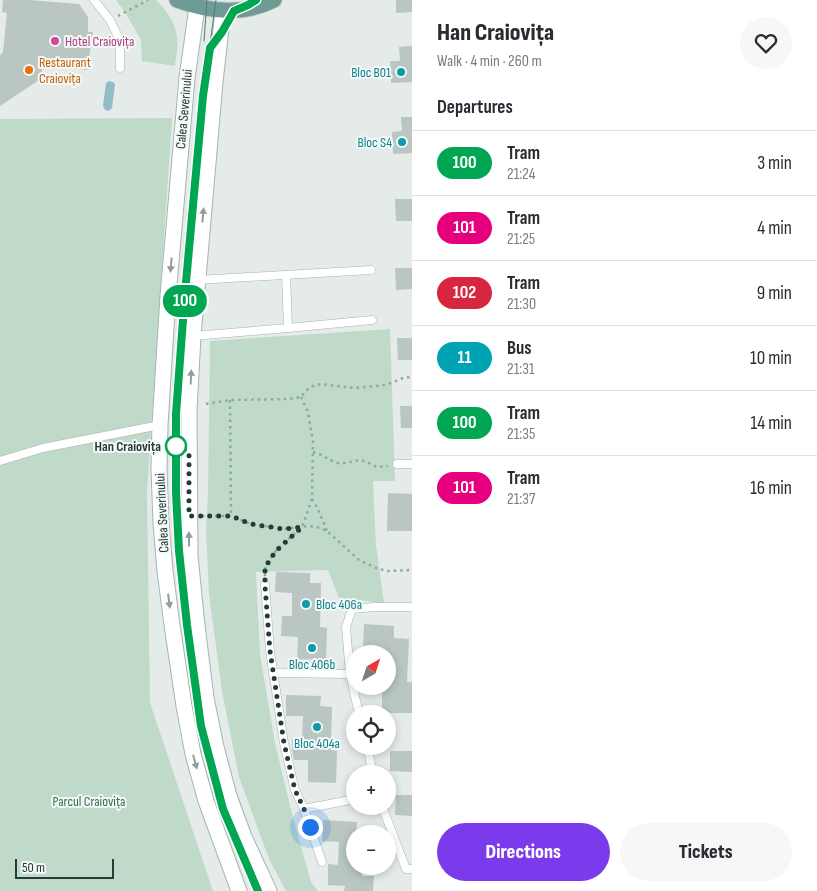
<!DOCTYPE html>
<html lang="en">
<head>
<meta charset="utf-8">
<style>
	:root { --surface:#fff; --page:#f7f7f7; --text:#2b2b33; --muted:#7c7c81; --line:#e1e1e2; --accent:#7c3aed }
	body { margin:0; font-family:"Sofia Sans Condensed",sans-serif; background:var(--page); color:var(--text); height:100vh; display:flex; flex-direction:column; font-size:19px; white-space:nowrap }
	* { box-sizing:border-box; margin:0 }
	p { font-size:16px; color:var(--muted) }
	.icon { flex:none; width:28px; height:28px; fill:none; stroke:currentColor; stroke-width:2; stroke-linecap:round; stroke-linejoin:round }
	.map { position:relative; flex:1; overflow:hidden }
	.details { display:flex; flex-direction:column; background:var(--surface); width:405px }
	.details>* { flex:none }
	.badge { padding:0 10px; border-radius:16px; font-size:18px; line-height:32px }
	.needle { width:32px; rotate:39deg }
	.tools { position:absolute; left:346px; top:645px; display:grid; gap:10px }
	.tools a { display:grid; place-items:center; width:50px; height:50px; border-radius:50%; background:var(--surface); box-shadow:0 2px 8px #0003; font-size:25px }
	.scale { position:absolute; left:15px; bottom:12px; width:99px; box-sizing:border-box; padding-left:5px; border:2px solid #253b37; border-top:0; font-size:14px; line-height:18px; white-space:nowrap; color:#253b37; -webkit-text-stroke:4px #f4f8f6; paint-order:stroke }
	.you { position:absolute; width:25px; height:25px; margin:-12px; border:4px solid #fff; border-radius:50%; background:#1a73e8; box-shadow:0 0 0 8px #1a73e833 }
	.map>.badge { position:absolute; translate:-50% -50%; box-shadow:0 0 0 2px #fff }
	h2 { padding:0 25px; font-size:19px; line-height:45px }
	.round { display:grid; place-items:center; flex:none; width:52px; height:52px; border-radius:26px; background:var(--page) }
	.overview { display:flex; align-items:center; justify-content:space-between; height:85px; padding:0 25px }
	h1 { font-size:24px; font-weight:800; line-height:38px }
	.primary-button { display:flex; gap:10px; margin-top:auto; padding:10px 25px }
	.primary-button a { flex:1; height:58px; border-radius:30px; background:var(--accent); color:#fff; font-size:20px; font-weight:800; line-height:58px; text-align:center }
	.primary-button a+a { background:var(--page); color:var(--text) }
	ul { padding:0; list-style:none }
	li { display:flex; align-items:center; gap:15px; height:65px; padding:0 25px; border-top:1px solid var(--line) }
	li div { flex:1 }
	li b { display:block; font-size:19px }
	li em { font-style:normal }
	li .badge { min-width:55px; font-weight:700; text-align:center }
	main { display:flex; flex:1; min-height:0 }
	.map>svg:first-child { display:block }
	.green { fill:#bfdac9 }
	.water { fill:#93bcc9 }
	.building { fill:#b9c6c2 }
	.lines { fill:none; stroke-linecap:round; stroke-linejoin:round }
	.lane-casing { stroke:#a7b3b0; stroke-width:9 }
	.secondary-casing { stroke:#a3b6b1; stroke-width:17 }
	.primary-casing { stroke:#c2c8c7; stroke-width:17 }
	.path { stroke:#88aba3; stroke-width:2.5; stroke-dasharray:2.5 4; stroke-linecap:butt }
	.lane { stroke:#fff; stroke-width:8 }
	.secondary { stroke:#fff; stroke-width:15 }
	.primary { stroke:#6e9b94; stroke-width:15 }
	.tram { stroke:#607672; stroke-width:1 }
	.oneway { fill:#929d9b }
	.line-casing { stroke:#fff; stroke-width:11 }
	.line { stroke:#00a651; stroke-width:8 }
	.walk { stroke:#253b37; stroke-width:5; stroke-dasharray:0 9 }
	.hotel-dot { fill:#d1479c; stroke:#f4f8f6; stroke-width:2 }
	.food-dot { fill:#e8710a; stroke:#f4f8f6; stroke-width:2 }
	.culture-dot { fill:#0f9aa8; stroke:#f4f8f6; stroke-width:2 }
	.stop-dot { fill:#fff; stroke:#00a651; stroke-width:2.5 }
	.labels { text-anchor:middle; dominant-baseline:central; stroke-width:4; stroke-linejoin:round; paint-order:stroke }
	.hotel-label { font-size:14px; fill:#b23c85; stroke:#f4f8f6; text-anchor:start }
	.food-label { font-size:14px; fill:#c56008; stroke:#f4f8f6; text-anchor:start }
	.culture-label { font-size:14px; fill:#0d838f; stroke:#f4f8f6; text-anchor:end }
	.street-label { font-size:14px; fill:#253b37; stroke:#f4f8f6 }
	.stop-label { font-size:14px; font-weight:bold; fill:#253b37; stroke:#f4f8f6; text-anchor:end }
	.park-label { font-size:14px; fill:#346d50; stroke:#f4f8f6 }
</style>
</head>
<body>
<main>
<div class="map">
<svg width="412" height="891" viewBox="0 0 412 891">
	<rect width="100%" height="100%" fill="#e4ebe9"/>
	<g class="green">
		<path d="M116,0H156C166,10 176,23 177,38C178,47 176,57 175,66L142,61L141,40L125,12Z"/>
		<path d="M172,118L147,492L150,703L213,891H0V119Z"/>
		<path d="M390,329L395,481H373L376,545L384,603L339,598L328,570L256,572L260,654L275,743L292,814L311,882L318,891H286L269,859L239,777L222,691L209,594L206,531L208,493L210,341Z"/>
	</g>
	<path class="water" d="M109,81L113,82L115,84L112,108L109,111L105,110L103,106L106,83Z"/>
	<g class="building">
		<path d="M3,0H29L79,4L88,17V32H93L87,70L42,65V78L0,106V55L3,52L7,13L2,12Z"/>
		<path d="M396,0H412V12L396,13Z"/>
		<path d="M412,46V82L391,83L390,61H400L399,47Z"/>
		<path d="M401,117H412V153L393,154L392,132L402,131Z"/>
		<path d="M395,199H412V221H396Z"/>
		<path d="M395,268H412V289L396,290Z"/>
		<path d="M397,338H412V360H398Z"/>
		<path d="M400,406H412V428H401Z"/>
		<path d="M388,493L412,494V531H387Z"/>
		<path d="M276,572L310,573V583H321L320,627L327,628L326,660L297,659L298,637L281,636L282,616H292V593L275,592Z"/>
		<path d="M364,624L394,626V638L409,639L407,682H412V713H382V686H388V654H379L380,648H363Z"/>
		<path d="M286,695L321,696L320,706L332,707L331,750L337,751L336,783L308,782V760H294L292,750V739H302L303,716H286Z"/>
		<path d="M390,751H412V772L390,771Z"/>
		<path d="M396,795H412V816L395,815Z"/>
		<path d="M323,820L357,822L356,834H355V866H362V876H374L373,891H344L345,886L328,885V864L338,865L339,842L322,841Z"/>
	</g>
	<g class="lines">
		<g class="lane-casing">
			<g id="lane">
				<path d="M94,0L110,20L120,41V68"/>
				<path d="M286,275L288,328"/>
				<path d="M197,280L371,270"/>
				<path d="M193,336L288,328L372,320"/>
				<path d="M0,461L43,448L160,425"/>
				<path d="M397,464H412"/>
				<path d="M265,585L270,651L284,743L295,790L304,809L322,862"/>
				<path d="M273,673L350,674"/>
				<path d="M359,714L350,674L346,627L352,609L374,607H412"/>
				<path d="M367,746L373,774"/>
				<path d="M382,806L406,869H412"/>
				<path d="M304,809L355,799"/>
			</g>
		</g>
		<g class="secondary-casing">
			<g id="secondary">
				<path d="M197,7L187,78L168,296L160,425L159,469L161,523L165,571L172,625L184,706L193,754L206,801L239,891"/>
				<path d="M223,11L215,82L193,336L189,410L190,556L197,626L206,698L216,747L229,796L244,837L269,891"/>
			</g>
		</g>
		<g class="primary-casing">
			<path id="primary" d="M177,0C209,12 242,16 274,0"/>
		</g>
		<g class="path">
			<path d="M118,16L148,0"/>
			<path d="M230,400L231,516"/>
			<path d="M206,404L230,400L289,399L301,397L307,390L313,386L321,384L355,388L386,385L403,378L412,377"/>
			<path d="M313,452L322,455L330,460L337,463H345L360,460L365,461L377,467L388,466"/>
			<path d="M312,499L318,509L327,531"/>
			<path d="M202,516H231L251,524L283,529L309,526L317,527L327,531L359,560L376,568L387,571L412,570"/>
			<path d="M265,576V569L270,559L277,549L302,527L312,499L313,442L308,412L301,397"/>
		</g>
		<use href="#lane" class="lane"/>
		<use href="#secondary" class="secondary"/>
		<use href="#primary" class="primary"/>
		<g class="tram">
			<path d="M216,0L205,80L185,293L176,414V492L179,551L187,625L201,726L223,809L258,891"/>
			<path d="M204,41L207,0"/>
			<path d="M211,46L222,32L234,11L248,5L256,0"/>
		</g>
	</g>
	<defs><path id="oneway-solid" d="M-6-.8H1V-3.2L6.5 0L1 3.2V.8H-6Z" transform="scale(1.25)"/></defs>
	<g class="oneway">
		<use href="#oneway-solid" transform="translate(203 215) rotate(-85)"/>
		<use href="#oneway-solid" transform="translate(171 265) rotate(95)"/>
		<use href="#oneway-solid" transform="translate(191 377) rotate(-87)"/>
		<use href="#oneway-solid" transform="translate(189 539) rotate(-91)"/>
		<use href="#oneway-solid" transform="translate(169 601) rotate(83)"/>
		<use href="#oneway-solid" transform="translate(195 762) rotate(75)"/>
	</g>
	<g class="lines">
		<g class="line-casing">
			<path id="line" d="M256,0L248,5L234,11L222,32L210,48L203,96L185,293L176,414V492L179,551L187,625L201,726L223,809L258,891"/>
		</g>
		<use href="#line" class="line"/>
		<path class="walk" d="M176,446L189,452V516H231L251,524L283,529L302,527L278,549L270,559L265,569V586L270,651L284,743L295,790L304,809L310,827"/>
	</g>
	<circle class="hotel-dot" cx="55" cy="41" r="5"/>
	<circle class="food-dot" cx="29" cy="70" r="5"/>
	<g class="culture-dot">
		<circle cx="401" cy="72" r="5"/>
		<circle cx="402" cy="142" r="5"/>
		<circle cx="306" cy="604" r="5"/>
		<circle cx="312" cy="648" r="5"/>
		<circle cx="317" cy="727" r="5"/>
	</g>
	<circle class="stop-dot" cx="176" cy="446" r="10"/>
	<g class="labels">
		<g class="hotel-label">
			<text x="65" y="41">Hotel Craiovița</text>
		</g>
		<g class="food-label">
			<text x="39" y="62">Restaurant<tspan x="39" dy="16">Craiovița</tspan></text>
		</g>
		<g class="culture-label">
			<text x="391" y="72">Bloc B01</text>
			<text x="392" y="142">Bloc S4</text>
			<text x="316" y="604" text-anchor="start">Bloc 406a</text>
			<text x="312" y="664" text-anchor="middle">Bloc 406b</text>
			<text x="317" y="743" text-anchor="middle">Bloc 404a</text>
		</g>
		<g class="street-label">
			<text transform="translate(184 109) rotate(-85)">Calea Severinului</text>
			<text transform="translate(162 513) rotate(-93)">Calea Severinului</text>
		</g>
		<g class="stop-label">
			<text x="161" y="446">Han Craiovița</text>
		</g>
		<g class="park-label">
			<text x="89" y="801">Parcul Craiovița</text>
		</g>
	</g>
</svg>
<div class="tools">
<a><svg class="needle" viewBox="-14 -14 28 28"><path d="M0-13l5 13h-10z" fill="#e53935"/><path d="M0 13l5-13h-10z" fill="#7c7c81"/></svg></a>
<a><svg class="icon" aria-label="locate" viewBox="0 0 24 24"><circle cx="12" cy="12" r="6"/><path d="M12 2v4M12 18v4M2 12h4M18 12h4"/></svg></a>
<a>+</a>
<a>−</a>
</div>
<div class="scale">50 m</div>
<div class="you" style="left:310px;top:827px"></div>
<b class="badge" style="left:185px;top:301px;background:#00a651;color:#fff">100</b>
</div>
<section class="details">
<div class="overview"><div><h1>Han Craiovița</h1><p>Walk · 4 min · 260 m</p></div><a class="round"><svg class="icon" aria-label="heart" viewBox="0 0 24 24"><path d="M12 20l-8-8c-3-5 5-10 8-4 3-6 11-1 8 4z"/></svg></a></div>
<h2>Departures</h2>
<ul>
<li><span class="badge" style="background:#00a651;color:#fff">100</span><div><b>Tram</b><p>21:24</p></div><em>3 min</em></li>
<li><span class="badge" style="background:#e6007e;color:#fff">101</span><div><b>Tram</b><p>21:25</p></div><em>4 min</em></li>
<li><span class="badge" style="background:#d7263d;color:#fff">102</span><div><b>Tram</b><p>21:30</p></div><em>9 min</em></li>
<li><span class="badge" style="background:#00a3b4;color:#fff">11</span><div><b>Bus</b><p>21:31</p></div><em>10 min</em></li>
<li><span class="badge" style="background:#00a651;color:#fff">100</span><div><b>Tram</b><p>21:35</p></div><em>14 min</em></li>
<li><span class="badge" style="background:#e6007e;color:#fff">101</span><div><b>Tram</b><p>21:37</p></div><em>16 min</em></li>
</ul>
<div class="primary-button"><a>Directions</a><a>Tickets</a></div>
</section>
</main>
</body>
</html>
